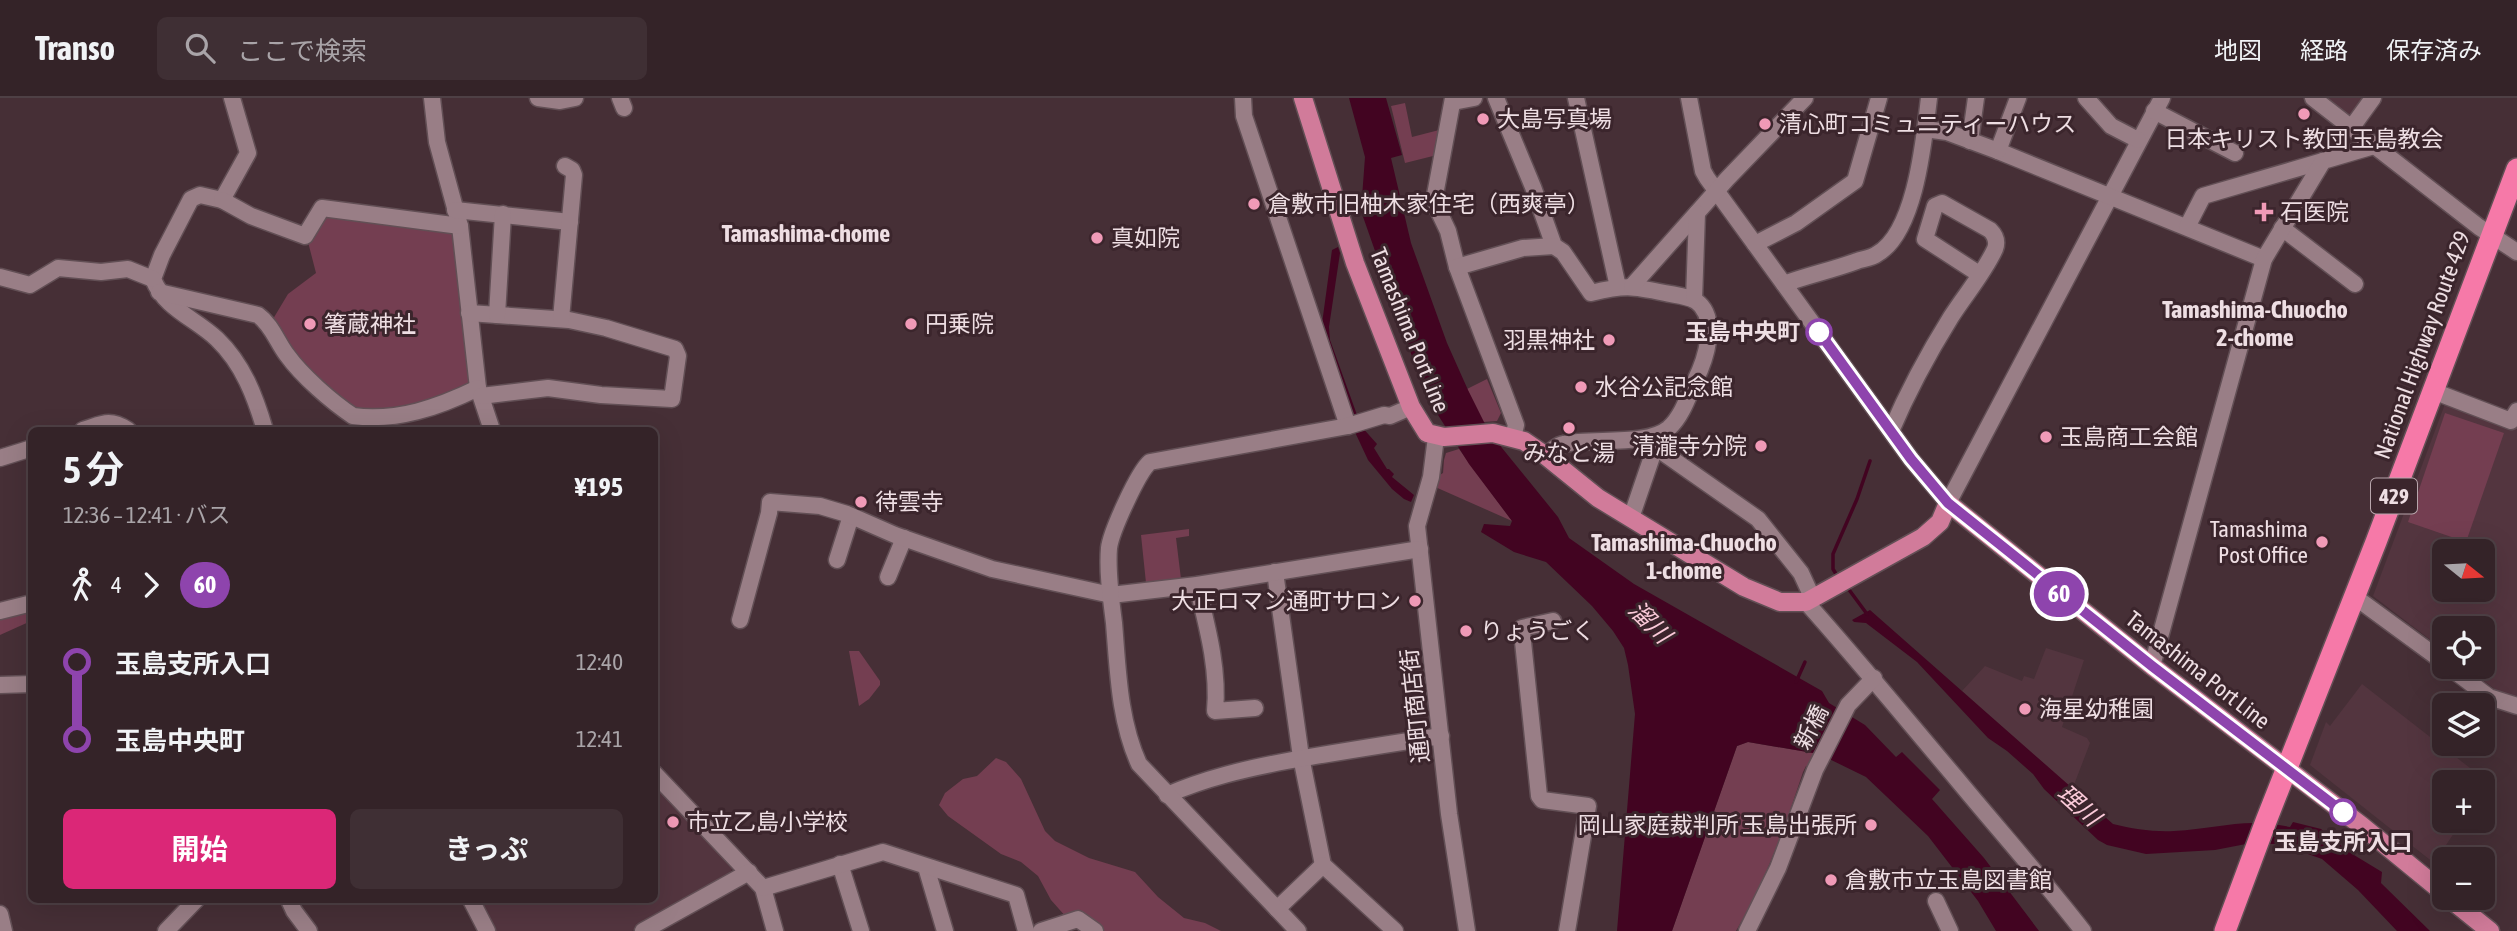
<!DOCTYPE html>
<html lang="ja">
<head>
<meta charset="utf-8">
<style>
	:root { --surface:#342328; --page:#3f2f34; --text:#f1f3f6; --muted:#a9a4a8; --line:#4e4045; --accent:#db2777 }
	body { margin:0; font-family:"Asap Condensed","Noto Sans JP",sans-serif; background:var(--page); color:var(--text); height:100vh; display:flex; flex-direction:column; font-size:26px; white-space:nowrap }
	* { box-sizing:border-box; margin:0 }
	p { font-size:23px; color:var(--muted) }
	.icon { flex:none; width:38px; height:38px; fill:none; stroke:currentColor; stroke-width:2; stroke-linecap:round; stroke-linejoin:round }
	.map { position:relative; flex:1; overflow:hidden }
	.drawer { position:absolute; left:28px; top:329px; width:630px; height:476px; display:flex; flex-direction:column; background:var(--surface); border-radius:10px; box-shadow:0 7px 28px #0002,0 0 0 2px var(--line) }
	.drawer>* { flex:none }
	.badge { padding:0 14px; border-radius:23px; font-size:24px; line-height:46px }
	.needle { width:46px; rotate:108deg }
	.tools { position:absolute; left:2432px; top:441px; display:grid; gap:14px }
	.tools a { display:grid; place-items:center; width:63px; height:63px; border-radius:10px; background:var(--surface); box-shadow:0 7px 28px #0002,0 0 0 2px var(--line); font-size:35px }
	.map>.badge { position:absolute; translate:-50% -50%; box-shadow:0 0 0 4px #fff }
	.legs { display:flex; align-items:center; gap:10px; height:77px; padding:0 35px; font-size:23px }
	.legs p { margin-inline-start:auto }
	.summary { display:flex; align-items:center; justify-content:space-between; height:119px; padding:0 35px }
	h1 { font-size:38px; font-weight:700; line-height:52px }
	.cta { display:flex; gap:14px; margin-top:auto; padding:14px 35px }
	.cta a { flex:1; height:80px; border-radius:10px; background:var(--accent); color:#fff; font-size:28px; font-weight:700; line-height:80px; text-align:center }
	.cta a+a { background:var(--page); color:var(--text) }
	ul { padding:0 35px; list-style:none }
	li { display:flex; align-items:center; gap:24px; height:77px; font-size:26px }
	li i { display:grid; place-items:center; width:10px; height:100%; margin:0 9px; background:currentColor }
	li i::after { content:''; width:18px; height:18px; margin:-9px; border:5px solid; border-radius:50%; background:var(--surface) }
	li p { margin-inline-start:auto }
	li:first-child i { background:linear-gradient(#0000 50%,currentColor 0) }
	li:last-child i { background:linear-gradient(currentColor 50%,#0000 0) }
	header { display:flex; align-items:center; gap:42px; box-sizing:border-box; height:98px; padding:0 35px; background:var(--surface); border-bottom:2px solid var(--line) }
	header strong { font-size:33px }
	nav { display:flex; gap:38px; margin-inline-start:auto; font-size:24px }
	.search { width:490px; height:63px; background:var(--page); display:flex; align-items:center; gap:18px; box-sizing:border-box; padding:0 24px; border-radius:10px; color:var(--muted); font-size:26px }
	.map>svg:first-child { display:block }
	.built { fill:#53353f; fill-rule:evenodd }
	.green { fill:#743e51 }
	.water { fill:#420421 }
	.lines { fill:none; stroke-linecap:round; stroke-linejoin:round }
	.stream { stroke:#420421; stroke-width:3.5 }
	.minor-casing { stroke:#624f55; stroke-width:19 }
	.major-casing { stroke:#624f55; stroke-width:21 }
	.highway-casing { stroke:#624f55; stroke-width:24 }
	.minor { stroke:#997e86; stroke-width:16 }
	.major { stroke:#d17b9a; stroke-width:18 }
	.highway { stroke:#f679a8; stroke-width:21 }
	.line-1-casing { stroke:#fff; stroke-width:16 }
	.line-1 { stroke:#8e44ad; stroke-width:10 }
	.poi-dot { fill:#f09ab7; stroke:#3b252c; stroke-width:2.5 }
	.stop-1-dot { fill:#fff; stroke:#8e44ad; stroke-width:3.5 }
	.labels { text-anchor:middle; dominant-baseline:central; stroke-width:6; stroke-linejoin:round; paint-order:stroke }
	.shield { fill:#3b252c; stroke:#b8a6ac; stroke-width:2 }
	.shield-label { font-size:21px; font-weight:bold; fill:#eedee3 }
	.poi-label { font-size:23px; fill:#eedee3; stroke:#3b252c; text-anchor:start }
	.street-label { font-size:23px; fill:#eedee3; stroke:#3b252c }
	.stop-label { font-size:23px; font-weight:bold; fill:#eedee3; stroke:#3b252c; text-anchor:end }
	.neighbourhood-label { font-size:24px; font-weight:bold; fill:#eedee3; stroke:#3b252c }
	.water-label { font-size:24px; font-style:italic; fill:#fbcad9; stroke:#3b252c }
</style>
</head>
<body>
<header>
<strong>Transo</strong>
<div class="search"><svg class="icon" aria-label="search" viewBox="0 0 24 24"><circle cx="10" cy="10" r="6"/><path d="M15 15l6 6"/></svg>ここで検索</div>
<nav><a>地図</a><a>経路</a><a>保存済み</a></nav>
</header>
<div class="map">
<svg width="2517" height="833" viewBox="0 0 2517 833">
	<rect width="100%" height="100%" fill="#462f36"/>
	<g class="built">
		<path d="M2323,0H2366L2351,20Z"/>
		<path d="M2445,306L2517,322V599L2496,592L2465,569H2483V530H2445V553L2373,498ZM2445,453H2483V492H2445Z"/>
		<path d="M2046,550L2084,562L2062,629L2087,640L2090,645L2072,692L1962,593L1985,568L2022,583L2024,578L2034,581Z"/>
		<path d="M2362,586L2488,684L2483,692V684H2445V723H2462L2434,765L2310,667L2326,624L2330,628Z"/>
		<path d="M655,686L729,761L732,771L725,782L632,833H491L475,802H654Z"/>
	</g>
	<g class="green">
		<path d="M1405,5L1412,39L1443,31L1437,57L1405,65L1391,8Z"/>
		<path d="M326,116L455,131L473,287L433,304L373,317L349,309L290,256L270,226L288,196L316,175L308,144Z"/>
		<path d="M1487,281L1501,315L1497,323L1483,324L1467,291Z"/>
		<path d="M2445,315L2504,335L2466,444L2408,424Z"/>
		<path d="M1459,351L1512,423L1433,388L1438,378L1443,375L1444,362L1446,355Z"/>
		<path d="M1189,431V438L1176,440L1181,481L1146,485L1141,437Z"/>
		<path d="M31,514V523L0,537V522Z"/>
		<path d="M849,553H859L880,583V587L869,601L859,608Z"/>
		<path d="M1748,644L1819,656L1813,667L1806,668L1803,674C1784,732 1767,779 1736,833H1672L1737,648Z"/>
		<path d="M996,660L1006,664L1021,681L1045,733L1055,743L1089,760L1135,774L1158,799L1184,820L1205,825L1221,833H1104L1080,817L1067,820L1051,802L1038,778L1021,764L1001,756L948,718L939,707L945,695L963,681L977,678Z"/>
	</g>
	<g class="water">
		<path d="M1349,0H1386L1402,57L1391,60L1411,145L1447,245L1468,292L1484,324L1502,350L1558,419L1569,440L1634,486L1822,593L1829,605L1865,627L1896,659L1902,654L1940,692L1932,701L1984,760L2039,833H1996L1978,803L1928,738L1866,679L1819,656L1748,644L1737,648L1672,833H1617L1635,616L1628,567L1624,550L1613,533L1592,508L1546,464L1514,454L1481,434L1484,426L1510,428L1512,423L1469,366L1426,298L1361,113L1365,59Z"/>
		<path d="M1338,149L1340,155L1329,229L1330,242L1361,328L1377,346L1374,350L1387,371H1389L1394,376L1392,379L1414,397L1411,404L1404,401L1392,391L1368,362L1354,332L1321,233L1332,152Z"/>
		<path d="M1870,512L2113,726C2133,731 2153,734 2174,733C2218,731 2244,719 2290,729L2293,724L2321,731L2349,754L2382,774L2381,785L2430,833H2397L2358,792L2322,761L2280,746H2246L2215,752L2146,756L2107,747L2098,742L2044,691L2033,676L2007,653L1988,640L1917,564L1866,525L1854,524L1852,522Z"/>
	</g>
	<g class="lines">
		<g class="stream">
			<path d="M1839,481L1833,471V456L1857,401L1870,363"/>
			<path d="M1847,489L1867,516"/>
			<path d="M1796,584L1805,564"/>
		</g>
		<g class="minor-casing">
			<g id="minor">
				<path d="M232,0L248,55L222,102L200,97L191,101L162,157L153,181C165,211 195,220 217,241C243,266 255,298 265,332"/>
				<path d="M432,0L437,44L460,128L478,290L492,332"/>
				<path d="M538,0L560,3L575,0"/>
				<path d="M620,0L624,10"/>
				<path d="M1243,0L1244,18L1348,328"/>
				<path d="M1453,0L1435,97L1438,112L1448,133L1457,169L1516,327L1513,339"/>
				<path d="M1496,0L1533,89L1554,148L1563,154L1591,195C1625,187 1631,188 1665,195C1674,197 1688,198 1696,203C1720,220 1705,263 1695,283C1688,299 1682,318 1669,330C1647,349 1591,339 1564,346C1557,347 1551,353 1546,358"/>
				<path d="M1576,0L1618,189"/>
				<path d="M1689,0L1703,73L1707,80L1911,361L1948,405L2162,0"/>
				<path d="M2086,0L2111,28L2138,42"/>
				<path d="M2313,0L2479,129L2517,154"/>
				<path d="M1453,4L1474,0"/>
				<path d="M2154,13L2235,55"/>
				<path d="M2352,29L2373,0"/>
				<path d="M1925,31L1947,34L1998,53L2264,161"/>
				<path d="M1970,43L1976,0"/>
				<path d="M1998,53L2018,0"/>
				<path d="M222,102L251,118L305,138L322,110L460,128"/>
				<path d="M455,112L570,124"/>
				<path d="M2187,129L2203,98L2323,63"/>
				<path d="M2282,130L2355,186"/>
				<path d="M1755,146L1796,125L1855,83L1879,0"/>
				<path d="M1457,169L1523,150L1554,148"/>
				<path d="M0,179L30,187L58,170L101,174L128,171L153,181"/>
				<path d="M1784,186C1808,177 1833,172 1857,163C1863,161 1872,160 1877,156C1916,134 1924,41 1929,0"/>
				<path d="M1632,188L1727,81L1805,0"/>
				<path d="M159,194L258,217C272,227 277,244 287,257C302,278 332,304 353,318C397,324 439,309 478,290"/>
				<path d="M1694,202L1697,115"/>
				<path d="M469,215L569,222L606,230L675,251L678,258L672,301L601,297L548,290L481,298"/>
				<path d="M497,217L503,116"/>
				<path d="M561,221L574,77L572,72L565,68"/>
				<path d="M2433,293L2511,323L2517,313"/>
				<path d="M83,332C102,326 109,320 128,332"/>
				<path d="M1891,333C1908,293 1928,256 1951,219C1965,197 1984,175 1995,151C1998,143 1995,137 1990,132L1942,105L1935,108L1925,141L1979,176"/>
				<path d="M1436,339L1431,379L1417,428L1449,716L1467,833"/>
				<path d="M1655,349L1758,421L1801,475L1812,499"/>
				<path d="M0,360L32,350"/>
				<path d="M1631,420L1658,341"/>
				<path d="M837,462L851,418"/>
				<path d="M1275,474L1301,659L1323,767L1395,833"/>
				<path d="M888,479L904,440"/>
				<path d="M1197,487C1207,528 1219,571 1215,613L1255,610"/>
				<path d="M2355,499L2445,565"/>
				<path d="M1806,504C1857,561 1906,621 1956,680C1998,731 2042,780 2083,833"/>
				<path d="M0,513L32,505"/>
				<path d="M740,522L769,415L770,404L820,408L847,416L895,437L992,471L1111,497L1197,487L1420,451"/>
				<path d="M1553,523L1522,530V534L1539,698L1542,702L1588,708L1567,833"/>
				<path d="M2152,568L2264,161L2323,63L2374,48"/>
				<path d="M2449,569L2489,599L2517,608"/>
				<path d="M0,587L32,586"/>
				<path d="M654,675L763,790L775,833"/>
				<path d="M1167,697C1206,680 1245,671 1287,663C1337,654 1389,646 1441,638"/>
				<path d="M840,766L861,833"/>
				<path d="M926,769L945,833"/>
				<path d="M763,790L883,754L1016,797L1026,833"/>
				<path d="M289,802L294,813L309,833"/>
				<path d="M471,802L487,833"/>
				<path d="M1936,803L1950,833"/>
				<path d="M1277,811L1323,767"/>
				<path d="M0,816L4,833"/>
				<path d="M166,833L196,802"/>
				<path d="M643,833L749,774"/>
				<path d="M1041,833L1078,821L1095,833"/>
				<path d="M1298,833L1139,666C1119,622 1118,573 1114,525C1111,501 1107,474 1109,450C1111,434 1138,374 1150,364L1348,328L1384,317L1390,318L1411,309"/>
				<path d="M1747,833L1778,770L1815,672L1848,607L1874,580"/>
			</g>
		</g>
		<g class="major-casing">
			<g id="major">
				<path d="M1303,0L1355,165L1411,309L1427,335L1444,339L1493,335L1524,343L1546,358L1598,400L1744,489L1780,504H1806L1923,439L1940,424L1948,405L2152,568L2362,728L2445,796"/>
				<path d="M2449,800L2490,833"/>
			</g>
		</g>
		<g class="highway-casing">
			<path id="highway" d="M2225,833L2266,723L2376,444L2517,71"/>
		</g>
		<use href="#minor" class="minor"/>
		<use href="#major" class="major"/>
		<use href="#highway" class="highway"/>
	</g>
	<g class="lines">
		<g class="line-1-casing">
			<path id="line-1" d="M1819,234L1911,361L1948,405L2152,568L2343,714"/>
		</g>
		<use href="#line-1" class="line-1"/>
	</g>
	<g class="poi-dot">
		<circle cx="2304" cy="16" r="7"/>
		<circle cx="1483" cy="21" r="7"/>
		<circle cx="1765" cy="26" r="7"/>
		<circle cx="1254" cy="106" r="7"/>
		<path d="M2260.5 103.5h7v7h7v7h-7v7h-7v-7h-7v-7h7z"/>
		<circle cx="1097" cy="140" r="7"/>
		<circle cx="310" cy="226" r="7"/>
		<circle cx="911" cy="226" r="7"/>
		<circle cx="1609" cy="242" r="7"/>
		<circle cx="1581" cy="289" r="7"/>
		<circle cx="1569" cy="330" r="7"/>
		<circle cx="2046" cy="339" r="7"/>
		<circle cx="1761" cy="348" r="7"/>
		<circle cx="861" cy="404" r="7"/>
		<circle cx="2322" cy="444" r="7"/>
		<circle cx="1415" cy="503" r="7"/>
		<circle cx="1466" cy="533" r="7"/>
		<circle cx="2025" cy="611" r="7"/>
		<circle cx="673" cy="724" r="7"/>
		<circle cx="1871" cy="727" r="7"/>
		<circle cx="1831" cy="782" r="7"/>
	</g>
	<g class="stop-1-dot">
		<circle cx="1819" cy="234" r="12"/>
		<circle cx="2343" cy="714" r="12"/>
	</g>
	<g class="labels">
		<rect class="shield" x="2371" y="380.5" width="46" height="35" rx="5"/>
		<g class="shield-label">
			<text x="2394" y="398">429</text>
		</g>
		<g class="poi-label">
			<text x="1497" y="21">大島写真場</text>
			<text x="1779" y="26">清心町コミュニティーハウス</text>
			<text x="2304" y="41" text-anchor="middle">日本キリスト教団 玉島教会</text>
			<text x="1268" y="106">倉敷市旧柚木家住宅（西爽亭）</text>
			<text x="2280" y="114">石医院</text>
			<text x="1111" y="140">真如院</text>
			<text x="324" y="226">箸蔵神社</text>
			<text x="925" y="226">円乗院</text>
			<text x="1595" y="242" text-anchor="end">羽黒神社</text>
			<text x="1595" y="289">水谷公記念館</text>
			<text x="2060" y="339">玉島商工会館</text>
			<text x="1747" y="348" text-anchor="end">清瀧寺分院</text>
			<text x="1569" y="355" text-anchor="middle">みなと湯</text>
			<text x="875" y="404">待雲寺</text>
			<text x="2308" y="431" text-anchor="end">Tamashima<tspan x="2308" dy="26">Post Office</tspan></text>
			<text x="1401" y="503" text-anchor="end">大正ロマン通町サロン</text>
			<text x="1480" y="533">りょうごく</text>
			<text x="2039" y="611">海星幼稚園</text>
			<text x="687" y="724">市立乙島小学校</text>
			<text x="1857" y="727" text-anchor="end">岡山家庭裁判所 玉島出張所</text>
			<text x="1845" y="782">倉敷市立玉島図書館</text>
		</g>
		<g class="street-label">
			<text transform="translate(1410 232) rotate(68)">Tamashima Port Line</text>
			<text transform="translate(2422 247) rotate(-70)">National Highway Route 429</text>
			<text transform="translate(2198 572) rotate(38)">Tamashima Port Line</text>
			<text transform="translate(1415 608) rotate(-96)">通町商店街</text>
			<text transform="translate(1811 629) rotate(-63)">新橋</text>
		</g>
		<g class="stop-label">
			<text x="1800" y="234">玉島中央町</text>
			<text x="2343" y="744" text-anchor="middle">玉島支所入口</text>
		</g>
		<g class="neighbourhood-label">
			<text x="806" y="135">Tamashima-chome</text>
			<text x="2255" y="211">Tamashima-Chuocho<tspan x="2255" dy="28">2-chome</tspan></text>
			<text x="1684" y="444">Tamashima-Chuocho<tspan x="1684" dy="28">1-chome</tspan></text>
		</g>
		<g class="water-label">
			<text transform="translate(1650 524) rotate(45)">溜川</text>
			<text transform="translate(2079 707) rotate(42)">理川</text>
		</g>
	</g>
</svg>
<div class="tools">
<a><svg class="needle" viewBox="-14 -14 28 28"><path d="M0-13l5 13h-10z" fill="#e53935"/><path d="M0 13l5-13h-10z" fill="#a9a4a8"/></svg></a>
<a><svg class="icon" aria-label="locate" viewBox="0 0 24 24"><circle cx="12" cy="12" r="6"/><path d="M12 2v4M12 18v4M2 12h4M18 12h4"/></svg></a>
<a><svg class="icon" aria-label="layers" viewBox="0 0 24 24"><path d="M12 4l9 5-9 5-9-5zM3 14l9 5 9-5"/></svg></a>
<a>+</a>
<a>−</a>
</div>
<b class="badge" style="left:2059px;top:496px;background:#8e44ad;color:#fff">60</b>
<section class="drawer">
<div class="summary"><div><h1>5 分</h1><p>12:36 – 12:41 · バス</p></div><b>¥195</b></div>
<div class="legs"><svg class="icon" aria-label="walk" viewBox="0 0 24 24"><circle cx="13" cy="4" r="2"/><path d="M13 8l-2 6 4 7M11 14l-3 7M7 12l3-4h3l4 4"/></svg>4<svg class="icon" aria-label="forward" viewBox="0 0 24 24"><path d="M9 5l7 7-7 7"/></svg><b class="badge" style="background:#8e44ad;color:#fff">60</b></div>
<ul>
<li><i style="color:#8e44ad"></i><b>玉島支所入口</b><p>12:40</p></li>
<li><i style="color:#8e44ad"></i><b>玉島中央町</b><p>12:41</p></li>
</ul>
<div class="cta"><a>開始</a><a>きっぷ</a></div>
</section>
</div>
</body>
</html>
